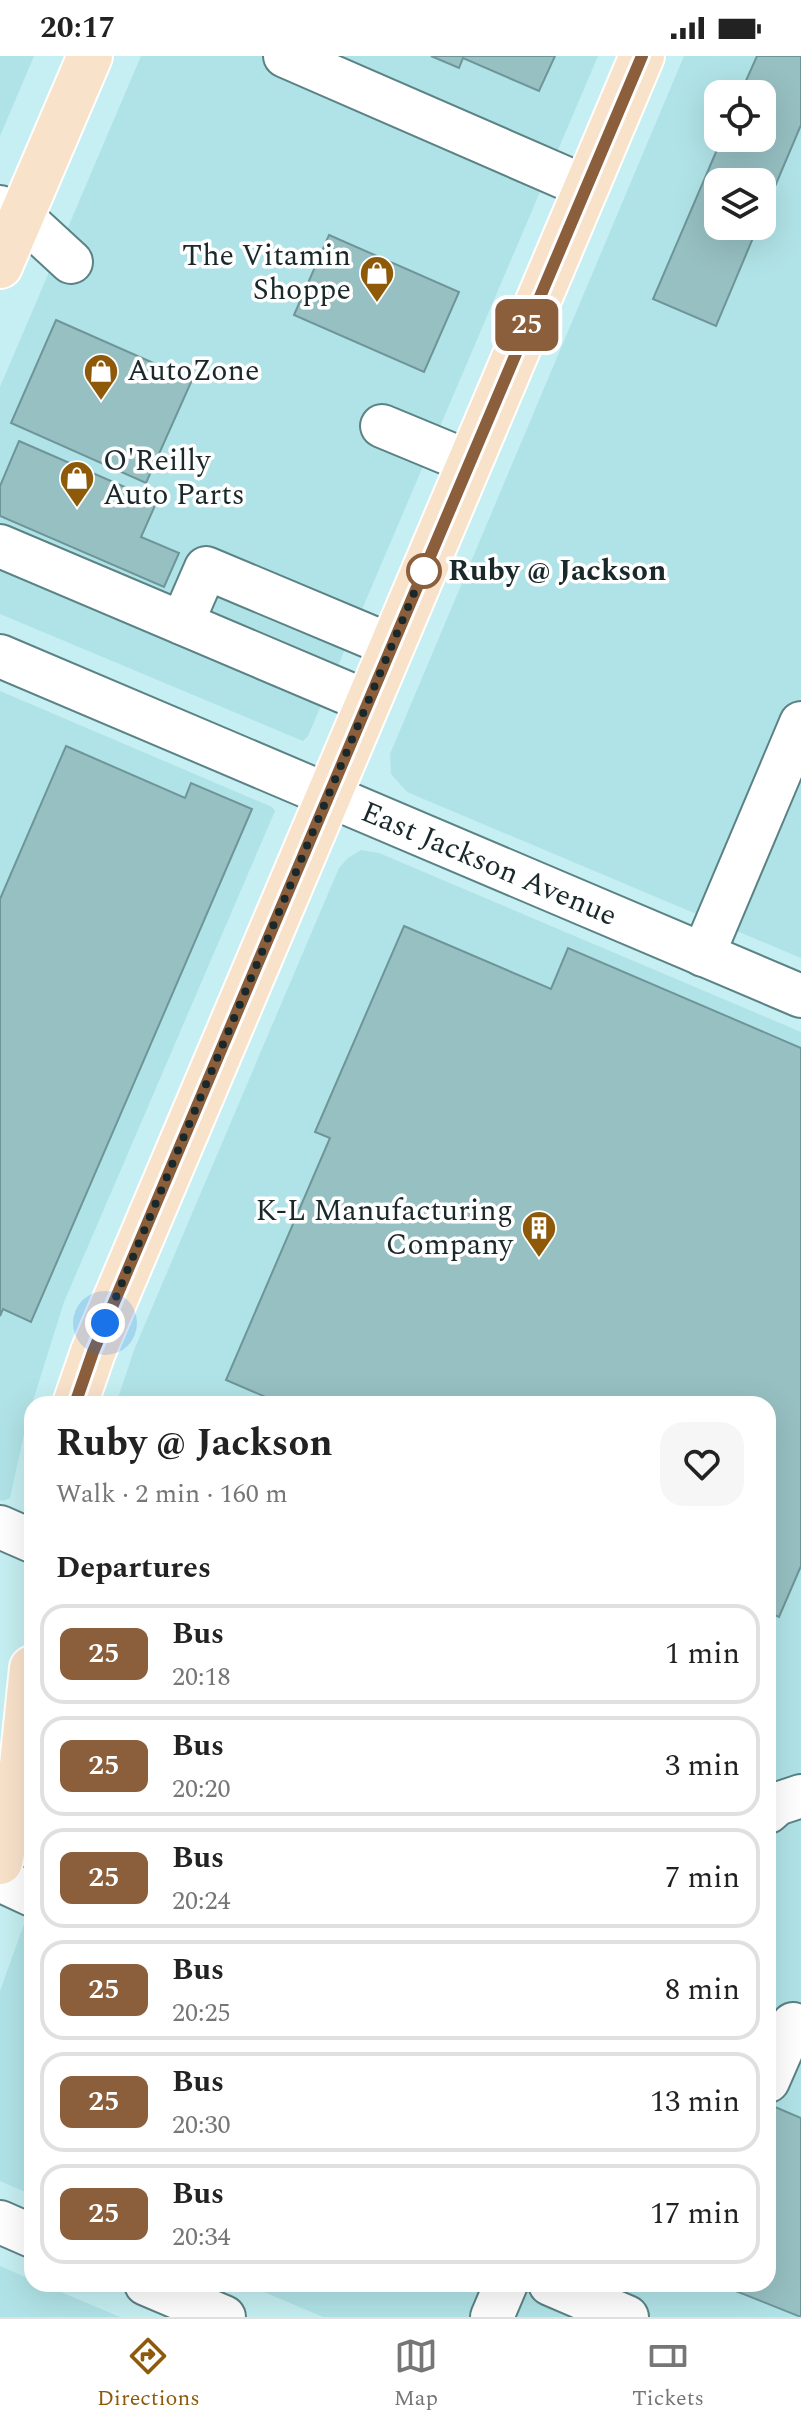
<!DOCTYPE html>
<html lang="en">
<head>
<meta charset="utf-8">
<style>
	:root { --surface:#fff; --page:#f6f6f6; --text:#222; --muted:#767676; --line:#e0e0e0; --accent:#8e5a09 }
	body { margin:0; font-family:Spectral,serif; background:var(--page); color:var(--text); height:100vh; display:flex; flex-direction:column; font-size:30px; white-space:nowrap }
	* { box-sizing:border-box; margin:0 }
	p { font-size:26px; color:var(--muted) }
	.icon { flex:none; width:44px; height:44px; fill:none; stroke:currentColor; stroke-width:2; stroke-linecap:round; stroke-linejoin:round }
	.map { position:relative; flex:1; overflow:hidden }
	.panel { position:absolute; left:24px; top:1340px; width:752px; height:896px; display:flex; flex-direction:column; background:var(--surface); border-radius:24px; box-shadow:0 8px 32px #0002 }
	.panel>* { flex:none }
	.badge { padding:0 16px; border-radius:12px; font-size:28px; line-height:52px }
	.tools { position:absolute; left:704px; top:24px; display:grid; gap:16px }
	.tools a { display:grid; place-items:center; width:72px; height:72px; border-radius:16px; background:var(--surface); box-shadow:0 8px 32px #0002; font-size:40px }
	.you { position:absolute; width:40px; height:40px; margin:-20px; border:6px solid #fff; border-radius:50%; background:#1a73e8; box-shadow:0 0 0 12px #1a73e833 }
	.map>.badge { position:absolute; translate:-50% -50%; box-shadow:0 0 0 4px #fff }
	h2 { padding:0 32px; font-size:30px; line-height:72px }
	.round { display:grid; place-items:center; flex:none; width:84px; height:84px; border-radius:24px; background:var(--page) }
	.summary { display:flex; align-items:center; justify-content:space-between; height:136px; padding:0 32px }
	h1 { font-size:38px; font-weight:700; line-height:60px }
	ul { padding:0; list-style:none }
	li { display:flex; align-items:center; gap:24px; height:100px; margin:0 16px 12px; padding:0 16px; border:4px solid var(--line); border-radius:24px }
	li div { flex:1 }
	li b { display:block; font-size:30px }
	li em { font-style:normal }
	li .badge { min-width:88px; font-weight:700; text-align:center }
	.status { display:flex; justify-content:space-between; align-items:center; height:56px; padding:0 40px; background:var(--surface); direction:ltr }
	.status svg { height:22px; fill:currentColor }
	.menu { display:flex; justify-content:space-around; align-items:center; height:112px; border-top:2px solid var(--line); background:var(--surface); font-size:22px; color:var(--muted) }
	.menu a { display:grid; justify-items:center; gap:4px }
	.menu .on { color:var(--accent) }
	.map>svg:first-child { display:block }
	.built { fill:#b0e3e7; fill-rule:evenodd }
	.building { fill:#97c0c3; stroke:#6e9598; stroke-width:2 }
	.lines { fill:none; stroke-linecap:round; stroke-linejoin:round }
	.minor-casing { stroke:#5b8285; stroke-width:46 }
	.major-casing { stroke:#fff; stroke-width:48 }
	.minor { stroke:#fff; stroke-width:42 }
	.major { stroke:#f9e2ca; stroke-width:44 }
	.line-casing { stroke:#fff; stroke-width:18 }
	.line { stroke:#8b5e3c; stroke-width:12 }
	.walk { stroke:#19292b; stroke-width:8; stroke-dasharray:0 14.4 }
	.stop-dot { fill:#fff; stroke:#8b5e3c; stroke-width:4 }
	.labels { text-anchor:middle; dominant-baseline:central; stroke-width:7; stroke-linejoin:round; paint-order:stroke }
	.poi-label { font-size:30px; fill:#19292b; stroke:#fff; text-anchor:end }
	.stop-label { font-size:30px; font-weight:bold; fill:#19292b; stroke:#fff; text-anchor:start }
	.street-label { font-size:30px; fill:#19292b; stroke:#fff }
</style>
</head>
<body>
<div class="status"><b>20:17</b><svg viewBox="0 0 49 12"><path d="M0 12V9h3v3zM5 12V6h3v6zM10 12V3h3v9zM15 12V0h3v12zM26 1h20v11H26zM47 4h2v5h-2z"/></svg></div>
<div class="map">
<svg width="801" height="2261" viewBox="0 0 801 2261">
	<rect width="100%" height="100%" fill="#c5eff2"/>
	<g class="built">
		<path d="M0,0H34L0,80Z"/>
		<path d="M141,0H598L308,680L303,685L0,558V331Z"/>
		<path d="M684,0H801V902L407,736L391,718L390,698ZM718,38H762V82H718ZM718,126H762V170H718Z"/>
		<path d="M0,635L272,751L275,755L64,1246L27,1364L10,1442L3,1445L0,1444Z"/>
		<path d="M361,794L379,797L801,976V2261H323L245,2228H768V1348H116L134,1294L339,812L348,802Z"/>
		<path d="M32,1846V2139L0,2125V1935Z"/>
		<path d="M0,2210L32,2224V2228H42L120,2261H0Z"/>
	</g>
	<g class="building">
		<path d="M431,0H555L539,35L463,2L459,12Z"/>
		<path d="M757,0H801V69L762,161V126H718V170H758L716,270L653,243L722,82H762V38H740Z"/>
		<path d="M329,179L459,236L424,316L294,259Z"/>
		<path d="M56,264L192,324L146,427L11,367Z"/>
		<path d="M19,385L157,445L141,481L179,497L164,531L0,460V430Z"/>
		<path d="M66,690L185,742L191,727L252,753L31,1266L3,1253L0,1260V843Z"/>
		<path d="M404,870L551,933L568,892L801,992V1510L779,1561L768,1556V1348H282L226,1324L330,1082L315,1076Z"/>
		<path d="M768,2048L801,2062V2261L718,2228H768Z"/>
	</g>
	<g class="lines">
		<g class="minor-casing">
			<g id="minor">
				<path d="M285,0L586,131"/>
				<path d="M0,151L21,160L71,206"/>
				<path d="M382,370L469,406"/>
				<path d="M0,490L368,646"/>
				<path d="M182,567L206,512L392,590"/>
				<path d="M0,600L801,940"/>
				<path d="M703,899L801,667"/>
				<path d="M0,1471L32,1485"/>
				<path d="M768,1756L777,1748L801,1740"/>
				<path d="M0,1824L32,1839"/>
				<path d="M768,2025L793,1968L801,1971"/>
				<path d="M0,2166L32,2180"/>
				<path d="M146,2228L224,2261"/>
				<path d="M550,2228L627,2261"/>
				<path d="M492,2261L506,2228"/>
			</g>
		</g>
		<g class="major-casing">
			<g id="major">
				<path d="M0,210L90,0"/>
				<path d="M75,1348L93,1296L642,0"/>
				<path d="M0,1806L22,1709L32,1612"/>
			</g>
		</g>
		<use href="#minor" class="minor"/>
		<use href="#major" class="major"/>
	</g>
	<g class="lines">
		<g class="line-casing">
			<path id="line" d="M75,1348L93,1296L642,0"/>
		</g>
		<use href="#line" class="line"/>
		<path class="walk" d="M105,1267L425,511L424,515"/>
	</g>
	<defs>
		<g id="shop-pin" transform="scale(1.8)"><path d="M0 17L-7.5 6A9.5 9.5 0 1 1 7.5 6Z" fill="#8e5a09" stroke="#fff"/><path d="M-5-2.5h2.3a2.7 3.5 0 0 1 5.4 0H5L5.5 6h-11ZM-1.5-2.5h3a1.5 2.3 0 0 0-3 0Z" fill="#fff"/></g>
		<g id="building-pin" transform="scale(1.8)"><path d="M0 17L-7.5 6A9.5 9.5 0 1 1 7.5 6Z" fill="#8e5a09" stroke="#fff"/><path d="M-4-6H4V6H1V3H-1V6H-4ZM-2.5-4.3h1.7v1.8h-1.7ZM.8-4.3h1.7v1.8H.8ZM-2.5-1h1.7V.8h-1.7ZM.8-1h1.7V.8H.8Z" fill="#fff"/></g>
	</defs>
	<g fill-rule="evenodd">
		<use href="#shop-pin" x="377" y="217"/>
		<use href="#shop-pin" x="101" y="315"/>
		<use href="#shop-pin" x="77" y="422"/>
		<use href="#building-pin" x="539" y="1172"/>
	</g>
	<circle class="stop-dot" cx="424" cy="515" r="16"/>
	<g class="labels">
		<g class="poi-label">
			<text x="351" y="200">The Vitamin<tspan x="351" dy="34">Shoppe</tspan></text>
			<text x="127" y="315" text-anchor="start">AutoZone</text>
			<text x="103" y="405" text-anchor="start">O'Reilly<tspan x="103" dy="34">Auto Parts</tspan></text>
			<text x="513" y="1155">K-L Manufacturing<tspan x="513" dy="34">Company</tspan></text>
		</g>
		<g class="stop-label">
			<text x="448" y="515">Ruby @ Jackson</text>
		</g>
		<g class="street-label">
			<text transform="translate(489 808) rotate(23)">East Jackson Avenue</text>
		</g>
	</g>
</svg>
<div class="tools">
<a><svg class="icon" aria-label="locate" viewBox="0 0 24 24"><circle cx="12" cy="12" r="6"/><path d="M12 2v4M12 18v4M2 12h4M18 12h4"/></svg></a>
<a><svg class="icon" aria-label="layers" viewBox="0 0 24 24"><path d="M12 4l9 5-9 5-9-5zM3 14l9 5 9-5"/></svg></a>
</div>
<div class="you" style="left:105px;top:1267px"></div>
<b class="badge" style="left:527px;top:269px;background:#8b5e3c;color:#fff">25</b>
<section class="panel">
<div class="summary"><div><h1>Ruby @ Jackson</h1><p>Walk · 2 min · 160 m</p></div><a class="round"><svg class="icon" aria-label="heart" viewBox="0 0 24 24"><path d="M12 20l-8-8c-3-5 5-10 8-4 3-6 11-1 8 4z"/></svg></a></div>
<h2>Departures</h2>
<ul>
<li><span class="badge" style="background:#8b5e3c;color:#fff">25</span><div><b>Bus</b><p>20:18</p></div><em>1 min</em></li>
<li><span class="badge" style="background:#8b5e3c;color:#fff">25</span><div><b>Bus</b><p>20:20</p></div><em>3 min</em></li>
<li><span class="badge" style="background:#8b5e3c;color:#fff">25</span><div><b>Bus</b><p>20:24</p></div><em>7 min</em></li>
<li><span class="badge" style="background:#8b5e3c;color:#fff">25</span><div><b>Bus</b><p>20:25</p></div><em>8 min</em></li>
<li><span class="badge" style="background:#8b5e3c;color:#fff">25</span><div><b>Bus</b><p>20:30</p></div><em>13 min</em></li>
<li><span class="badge" style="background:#8b5e3c;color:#fff">25</span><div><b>Bus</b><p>20:34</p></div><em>17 min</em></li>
</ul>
</section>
</div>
<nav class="menu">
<a class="on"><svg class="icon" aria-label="directions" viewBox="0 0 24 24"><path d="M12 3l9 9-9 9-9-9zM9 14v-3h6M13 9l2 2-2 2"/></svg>Directions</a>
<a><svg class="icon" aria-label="map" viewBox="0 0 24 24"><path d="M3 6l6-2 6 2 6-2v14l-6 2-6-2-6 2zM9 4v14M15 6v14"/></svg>Map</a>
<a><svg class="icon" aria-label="tickets" viewBox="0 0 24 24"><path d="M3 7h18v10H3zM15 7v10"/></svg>Tickets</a>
</nav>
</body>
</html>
